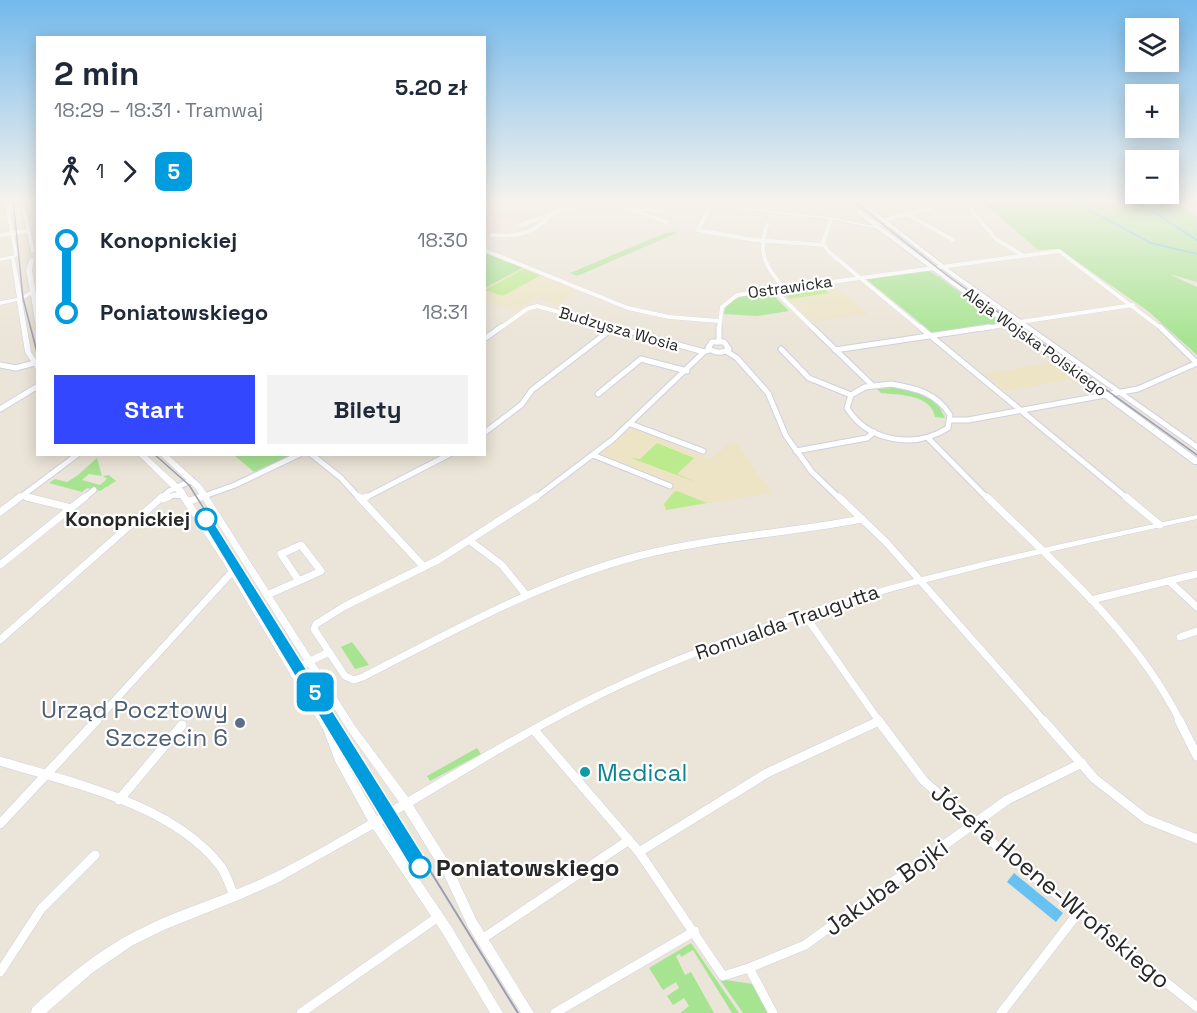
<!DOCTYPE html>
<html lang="pl">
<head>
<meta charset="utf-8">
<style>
	:root { --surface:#fff; --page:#f2f2f3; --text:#1f2937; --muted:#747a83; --accent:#3247fe }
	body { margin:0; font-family:"Space Grotesk",sans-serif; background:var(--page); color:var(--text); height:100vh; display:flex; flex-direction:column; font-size:22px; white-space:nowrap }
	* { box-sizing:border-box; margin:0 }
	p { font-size:20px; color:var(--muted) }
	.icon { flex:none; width:33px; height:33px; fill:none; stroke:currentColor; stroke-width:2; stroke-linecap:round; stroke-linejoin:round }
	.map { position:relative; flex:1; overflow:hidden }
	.sheet { position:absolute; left:36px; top:36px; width:450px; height:420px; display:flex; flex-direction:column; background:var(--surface); border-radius:0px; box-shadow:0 3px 15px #0003 }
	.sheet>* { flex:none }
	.badge { padding:0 12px; border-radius:9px; font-size:21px; line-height:39px }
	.tools { position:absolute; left:1125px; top:18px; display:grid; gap:12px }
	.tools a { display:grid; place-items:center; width:54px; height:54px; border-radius:0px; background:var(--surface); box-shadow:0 3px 15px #0003; font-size:30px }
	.map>.badge { position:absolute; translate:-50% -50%; box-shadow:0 0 0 3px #fff }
	.legs { display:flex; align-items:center; gap:9px; height:66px; padding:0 18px; font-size:20px }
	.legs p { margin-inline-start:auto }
	.head { display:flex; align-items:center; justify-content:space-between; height:102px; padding:0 18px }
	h1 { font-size:33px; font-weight:600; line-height:45px }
	.action { display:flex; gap:12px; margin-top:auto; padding:12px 18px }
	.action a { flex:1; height:69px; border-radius:0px; background:var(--accent); color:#fff; font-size:24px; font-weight:600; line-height:69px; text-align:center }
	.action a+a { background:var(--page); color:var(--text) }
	ul { padding:0 18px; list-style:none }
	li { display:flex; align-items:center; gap:21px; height:72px; font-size:22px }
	li i { display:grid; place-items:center; width:9px; height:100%; margin:0 8px; background:currentColor }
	li i::after { content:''; width:15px; height:15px; margin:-8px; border:4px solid; border-radius:50%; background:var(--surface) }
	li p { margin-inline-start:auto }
	li:first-child i { background:linear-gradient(#0000 50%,currentColor 0) }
	li:last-child i { background:linear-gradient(currentColor 50%,#0000 0) }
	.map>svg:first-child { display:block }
	.education { fill:#ede4c6 }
	.medical { fill:#f2d6d4 }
	.green { fill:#a7e492 }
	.pitch { fill:#bceb8d }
	.water { fill:#67c1f1 }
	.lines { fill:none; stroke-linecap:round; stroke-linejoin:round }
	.stream { stroke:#67c1f1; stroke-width:1.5 }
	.minor-far3-casing { stroke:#cdd0e1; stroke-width:4.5 }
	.minor-far2-casing { stroke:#cdd0e1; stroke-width:7 }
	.minor-far1-casing { stroke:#cdd0e1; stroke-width:8 }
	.minor-casing { stroke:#cdd0e1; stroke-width:10 }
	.tertiary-casing { stroke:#cdd0e1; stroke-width:1 }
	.secondary-casing { stroke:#cdd0e1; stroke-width:2 }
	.minor-far3 { stroke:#fff; stroke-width:4 }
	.minor-far2 { stroke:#fff; stroke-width:5 }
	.minor-far1 { stroke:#fff; stroke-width:7 }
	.minor { stroke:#fff; stroke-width:9 }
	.tertiary { fill:#fff; fill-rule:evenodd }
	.secondary { fill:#fff; fill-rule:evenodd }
	.tram-far1 { stroke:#9b9db3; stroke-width:1.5 }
	.tram { stroke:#9b9db3; stroke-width:2 }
	.line-1 { fill:#009cdd; stroke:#fff; stroke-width:1.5 }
	.stop-1-dot { fill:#fff; stroke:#009cdd; stroke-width:3 }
	.service-dot { fill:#5c6f8a; stroke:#fff; stroke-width:2 }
	.culture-dot { fill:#0f9aa8; stroke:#fff; stroke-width:2 }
	.labels { text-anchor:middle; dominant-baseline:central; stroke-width:4.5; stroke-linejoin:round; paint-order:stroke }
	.far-street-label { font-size:16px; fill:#272727; stroke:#fff }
	.stop-label { font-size:20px; font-weight:bold; fill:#272727; stroke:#fff; text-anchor:end }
	.street-label { font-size:20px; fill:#272727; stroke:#fff }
	.near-service-label { font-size:24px; fill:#4e5e75; stroke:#fff; text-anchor:end }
	.near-culture-label { font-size:24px; fill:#0d838f; stroke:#fff; text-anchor:start }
	.near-stop-label { font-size:24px; font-weight:bold; fill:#272727; stroke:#fff; text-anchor:start }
	.near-street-label { font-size:24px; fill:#272727; stroke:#fff }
</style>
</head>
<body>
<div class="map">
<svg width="1197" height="1013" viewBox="0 0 1197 1013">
	<rect width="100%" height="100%" fill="#ebe4d8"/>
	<g class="education">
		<path d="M524,267L544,275L578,291L558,304L536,298L517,311L485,302L484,288Z"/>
		<path d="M832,284L868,314L814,322L780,291Z"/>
		<path d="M1051,363L1072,379L1005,391L985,374Z"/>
		<path d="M632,428L711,459L727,445L736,442L758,473L755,474L763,480L772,493L666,510L660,508L673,492L669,490L674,484L601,454Z"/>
	</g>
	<path class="medical" d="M484,199H553L570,205L485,236Z"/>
	<g class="green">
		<path d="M979,199H1173L1197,217V282L1169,274L1197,287V355L1148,311L1059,249L1038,250Z"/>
		<path d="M670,230L677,233L577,276L570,273L665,233L674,232Z"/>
		<path d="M484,252L524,267L485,288Z"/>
		<path d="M929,271L939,277L1002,323L933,333L866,279Z"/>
		<path d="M770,292L789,311L757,316L724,314C726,295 755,294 770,292Z"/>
		<path d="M881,386C905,386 936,391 948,414L928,397L940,408L945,418L935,417C931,394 899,395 881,393L877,389L891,388Z"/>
		<path d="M234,455H290L254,472Z"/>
		<path d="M97,458L102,476L89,474L82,480L100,485L107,479L103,476L109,475L116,481L100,491L87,488L82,492L49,483L55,479L67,482L78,475Z"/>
		<path d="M352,642L369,665L355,669L341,647Z"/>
		<path d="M477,748L481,754L430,781L427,776Z"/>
		<path d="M691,943L739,1013H732L693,950L681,957L680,954L676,956L685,975L691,972L714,1013H680L689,1006L684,998L673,1005L667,996L679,988L676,982L663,990L649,968Z"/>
		<path d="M716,974L726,980L753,984L768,1013H743Z"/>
	</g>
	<g class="pitch">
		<path d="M523,269L541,275L503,296L485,290Z"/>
		<path d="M820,286L829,293L789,299L781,291Z"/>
		<path d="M657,443L694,458L677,474L698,483L631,458L640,459Z"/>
		<path d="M677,491L707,503L666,510L664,504L674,492Z"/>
	</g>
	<path class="water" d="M1014,873L1063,913L1056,922L1007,882Z"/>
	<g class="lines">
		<g class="stream">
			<path d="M1075,199L1080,205L1151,243L1197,254"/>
			<path d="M1133,199L1197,240"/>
		</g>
		<g class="minor-far3-casing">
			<g id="minor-far3">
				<path d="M599,199L667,222"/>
				<path d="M968,201L974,207L971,210L996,239L1022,255"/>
				<path d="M711,205L698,230L754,240L824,245"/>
				<path d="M634,208L663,212"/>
				<path d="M740,208L746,199"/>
				<path d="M8,209L24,207"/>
				<path d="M909,215L953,240"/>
				<path d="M831,219L823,243L829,252L922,329"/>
				<path d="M883,220L930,209L932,205L928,199"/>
				<path d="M521,225L595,199"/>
				<path d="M767,225C757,252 766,268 784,288"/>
				<path d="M0,235L27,231"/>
				<path d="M492,235C517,237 532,234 550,216"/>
				<path d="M484,250L628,308L669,317L719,321"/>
				<path d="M773,289L814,329"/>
				<path d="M1020,322L1133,305"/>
				<path d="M499,329L527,309L537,306L620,329"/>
				<path d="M719,329L722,307L737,295L1059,251L1162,329"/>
				<path d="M979,329L1011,324"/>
			</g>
		</g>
		<g class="minor-far2-casing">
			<g id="minor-far2">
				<path d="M614,327L704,352"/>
				<path d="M719,327V341"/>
				<path d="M812,327L872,385"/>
				<path d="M920,327L1128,499"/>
				<path d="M1160,327L1197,363"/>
				<path d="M484,339L501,327"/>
				<path d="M712,342H724L729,349C722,354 715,353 708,348Z"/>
				<path d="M781,349L809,378L851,395"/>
				<path d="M835,350L989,327"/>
				<path d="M726,351L737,358L768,393L786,436L812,472L840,499"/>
				<path d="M0,365L16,368L38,362"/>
				<path d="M891,384C915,388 937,393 950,415L948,428C915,449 868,442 847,408L851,395L865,387Z"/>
				<path d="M598,394L641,359L687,371"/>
				<path d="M0,409L38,386"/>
				<path d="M951,420H968L1138,389L1197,363"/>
				<path d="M631,424L703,451"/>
				<path d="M484,433L521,405L532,390L613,328"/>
				<path d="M928,438L988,499"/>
				<path d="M796,451L867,438L874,432"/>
				<path d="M311,454L341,478L360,499"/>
				<path d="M593,455L670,486"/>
				<path d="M22,496L33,499"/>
				<path d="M18,499L78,454"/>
				<path d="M83,499L94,490"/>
				<path d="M160,499L169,491L192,480"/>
				<path d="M164,499L174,495L184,496"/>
				<path d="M196,499L235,485L300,454"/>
				<path d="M363,499L450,454"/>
				<path d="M534,499L612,440L704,352L710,350"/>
			</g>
		</g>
		<g class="minor-far1-casing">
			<g id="minor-far1">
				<path d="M359,497L424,567"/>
				<path d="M536,497L438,560L345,606L316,624L314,629L345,676L354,680L363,677C453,631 543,580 642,555C714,537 789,533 862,519"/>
				<path d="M839,497L886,542L1044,721"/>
				<path d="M987,497C1057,565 1136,633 1180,721"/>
				<path d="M1126,497L1160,525"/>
				<path d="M163,499L168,497"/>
				<path d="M362,499L366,497"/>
				<path d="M187,502L201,497"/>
				<path d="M71,508L85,497"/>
				<path d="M0,512L20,497"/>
				<path d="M470,541L502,565L526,595"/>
				<path d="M301,545L321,571L299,581L281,554Z"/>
				<path d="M0,565L71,508L27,497"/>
				<path d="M1169,581L1197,607"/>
				<path d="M267,595L299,581"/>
				<path d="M1091,600L1197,574"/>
				<path d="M804,614L879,721"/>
				<path d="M1180,637L1197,631"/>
				<path d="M0,640L162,497"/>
				<path d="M292,670L329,652"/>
				<path d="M96,721L232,572"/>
			</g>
		</g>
		<g class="minor-casing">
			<g id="minor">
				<path d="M878,720L924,781L1007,855L1197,1007"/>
				<path d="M1043,720L1095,779L1146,819L1197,839"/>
				<path d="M1179,720L1197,756"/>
				<path d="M534,730L639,852L723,976L749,968L773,1013"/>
				<path d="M0,761C71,783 174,804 221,867C227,875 230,887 234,896"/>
				<path d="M119,800L182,725"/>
				<path d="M0,824L97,720"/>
				<path d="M639,852L767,773L879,721"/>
				<path d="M482,939L629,840"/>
				<path d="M749,968L805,945L1007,800L1082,763"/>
				<path d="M0,972L41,909L95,855"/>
				<path d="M301,1013L438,917"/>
				<path d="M555,1013L695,931"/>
				<path d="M1001,1013L1078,913"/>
			</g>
		</g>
		<g class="tertiary-casing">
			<g id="tertiary">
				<path d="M4,199H8L18,255L14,258L15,259L22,296L30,291L26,270L30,258L34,259L32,270L38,304V324L35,322L31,295L22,300L31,352L38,362V370L36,369L25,352L17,301L0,305V301L17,298L11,259L0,261V258L14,255Z"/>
				<path d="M20,199H24L35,253L31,252Z"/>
				<path d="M654,199H664L836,218L881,228L879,229L836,220L656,200Z"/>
				<path d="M869,220H873L891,227L889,228L869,222Z"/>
				<path d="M137,454H145L183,489L229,559L330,725L343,757L377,816L399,802L349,732L196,489L159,454H167L202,486L355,726L408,797C487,751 567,703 652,667C826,592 1013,554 1197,515V519C1015,559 832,598 660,671C574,707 493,757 413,805L452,867L476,919L534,1013H521L468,927L444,875L404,810L382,824L451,926L503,1013H490L443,934L373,829L277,883L241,899L166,929L133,945L92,973L46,1013H31L32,1008C65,978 98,950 138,930C174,911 214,900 252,883C292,866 330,843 368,821L335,761L323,729L223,562L177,493Z"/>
			</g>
		</g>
		<g class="secondary-casing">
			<g id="secondary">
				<path d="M843,199H847L873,221L1197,458V464H1194L869,223Z"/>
				<path d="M855,199H859L957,275L1197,444V450L953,277Z"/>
			</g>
		</g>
		<use href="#minor-far3" class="minor-far3"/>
		<use href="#minor-far2" class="minor-far2"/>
		<use href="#minor-far1" class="minor-far1"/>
		<use href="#minor" class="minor"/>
		<use href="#tertiary" class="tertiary"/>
		<use href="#secondary" class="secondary"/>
		<g class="tram-far1">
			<path d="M13,199L23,298L38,356"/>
			<path d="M851,199L949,277L1197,455"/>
			<path d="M154,454L189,485L338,721"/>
		</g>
		<path class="tram" d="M337,720L518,1013"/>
	</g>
	<linearGradient id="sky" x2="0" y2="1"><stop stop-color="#74b9ec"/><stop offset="0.59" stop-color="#f6f3ed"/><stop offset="1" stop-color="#f6f3ed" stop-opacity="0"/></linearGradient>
	<rect width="1197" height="340" fill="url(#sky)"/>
	<path class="line-1" d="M206,515L212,519L427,861L429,867L427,873L420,875L414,873L200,519Z"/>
	<g class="stop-1-dot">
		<circle cx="206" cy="519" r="10"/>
		<circle cx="420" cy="867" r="10"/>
	</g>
	<circle class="service-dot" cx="240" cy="723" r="6"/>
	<circle class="culture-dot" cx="585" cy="772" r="6"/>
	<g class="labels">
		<g class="far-street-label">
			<text transform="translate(790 287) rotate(-8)">Ostrawicka</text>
			<text transform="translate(619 329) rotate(16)">Budzysza Wosia</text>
			<text transform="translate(1035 342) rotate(36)">Aleja Wojska Polskiego</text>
		</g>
		<g class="stop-label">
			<text x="190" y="519">Konopnickiej</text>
		</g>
		<g class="street-label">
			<text transform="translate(787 622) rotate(-19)">Romualda Traugutta</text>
		</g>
		<g class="near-service-label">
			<text x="228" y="709">Urząd Pocztowy<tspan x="228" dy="28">Szczecin 6</tspan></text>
		</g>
		<g class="near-culture-label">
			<text x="597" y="772">Medical</text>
		</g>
		<g class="near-stop-label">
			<text x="436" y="867">Poniatowskiego</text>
		</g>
		<g class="near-street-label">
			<text transform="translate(1051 886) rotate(40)">Józefa Hoene-Wrońskiego</text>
			<text transform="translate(886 887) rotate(-36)">Jakuba Bojki</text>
		</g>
	</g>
</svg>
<div class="tools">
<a><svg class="icon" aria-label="layers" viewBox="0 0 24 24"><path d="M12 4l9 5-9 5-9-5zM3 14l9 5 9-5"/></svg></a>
<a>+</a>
<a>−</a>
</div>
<b class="badge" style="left:315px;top:692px;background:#009cdd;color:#fff">5</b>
<section class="sheet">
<div class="head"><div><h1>2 min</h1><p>18:29 – 18:31 · Tramwaj</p></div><b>5.20 zł</b></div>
<div class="legs"><svg class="icon" aria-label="walk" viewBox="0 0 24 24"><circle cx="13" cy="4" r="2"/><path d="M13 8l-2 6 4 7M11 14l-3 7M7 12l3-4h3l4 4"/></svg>1<svg class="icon" aria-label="forward" viewBox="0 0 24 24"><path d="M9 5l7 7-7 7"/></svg><b class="badge" style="background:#009cdd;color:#fff">5</b></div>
<ul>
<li><i style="color:#009cdd"></i><b>Konopnickiej</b><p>18:30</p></li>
<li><i style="color:#009cdd"></i><b>Poniatowskiego</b><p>18:31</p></li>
</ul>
<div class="action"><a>Start</a><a>Bilety</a></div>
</section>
</div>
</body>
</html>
